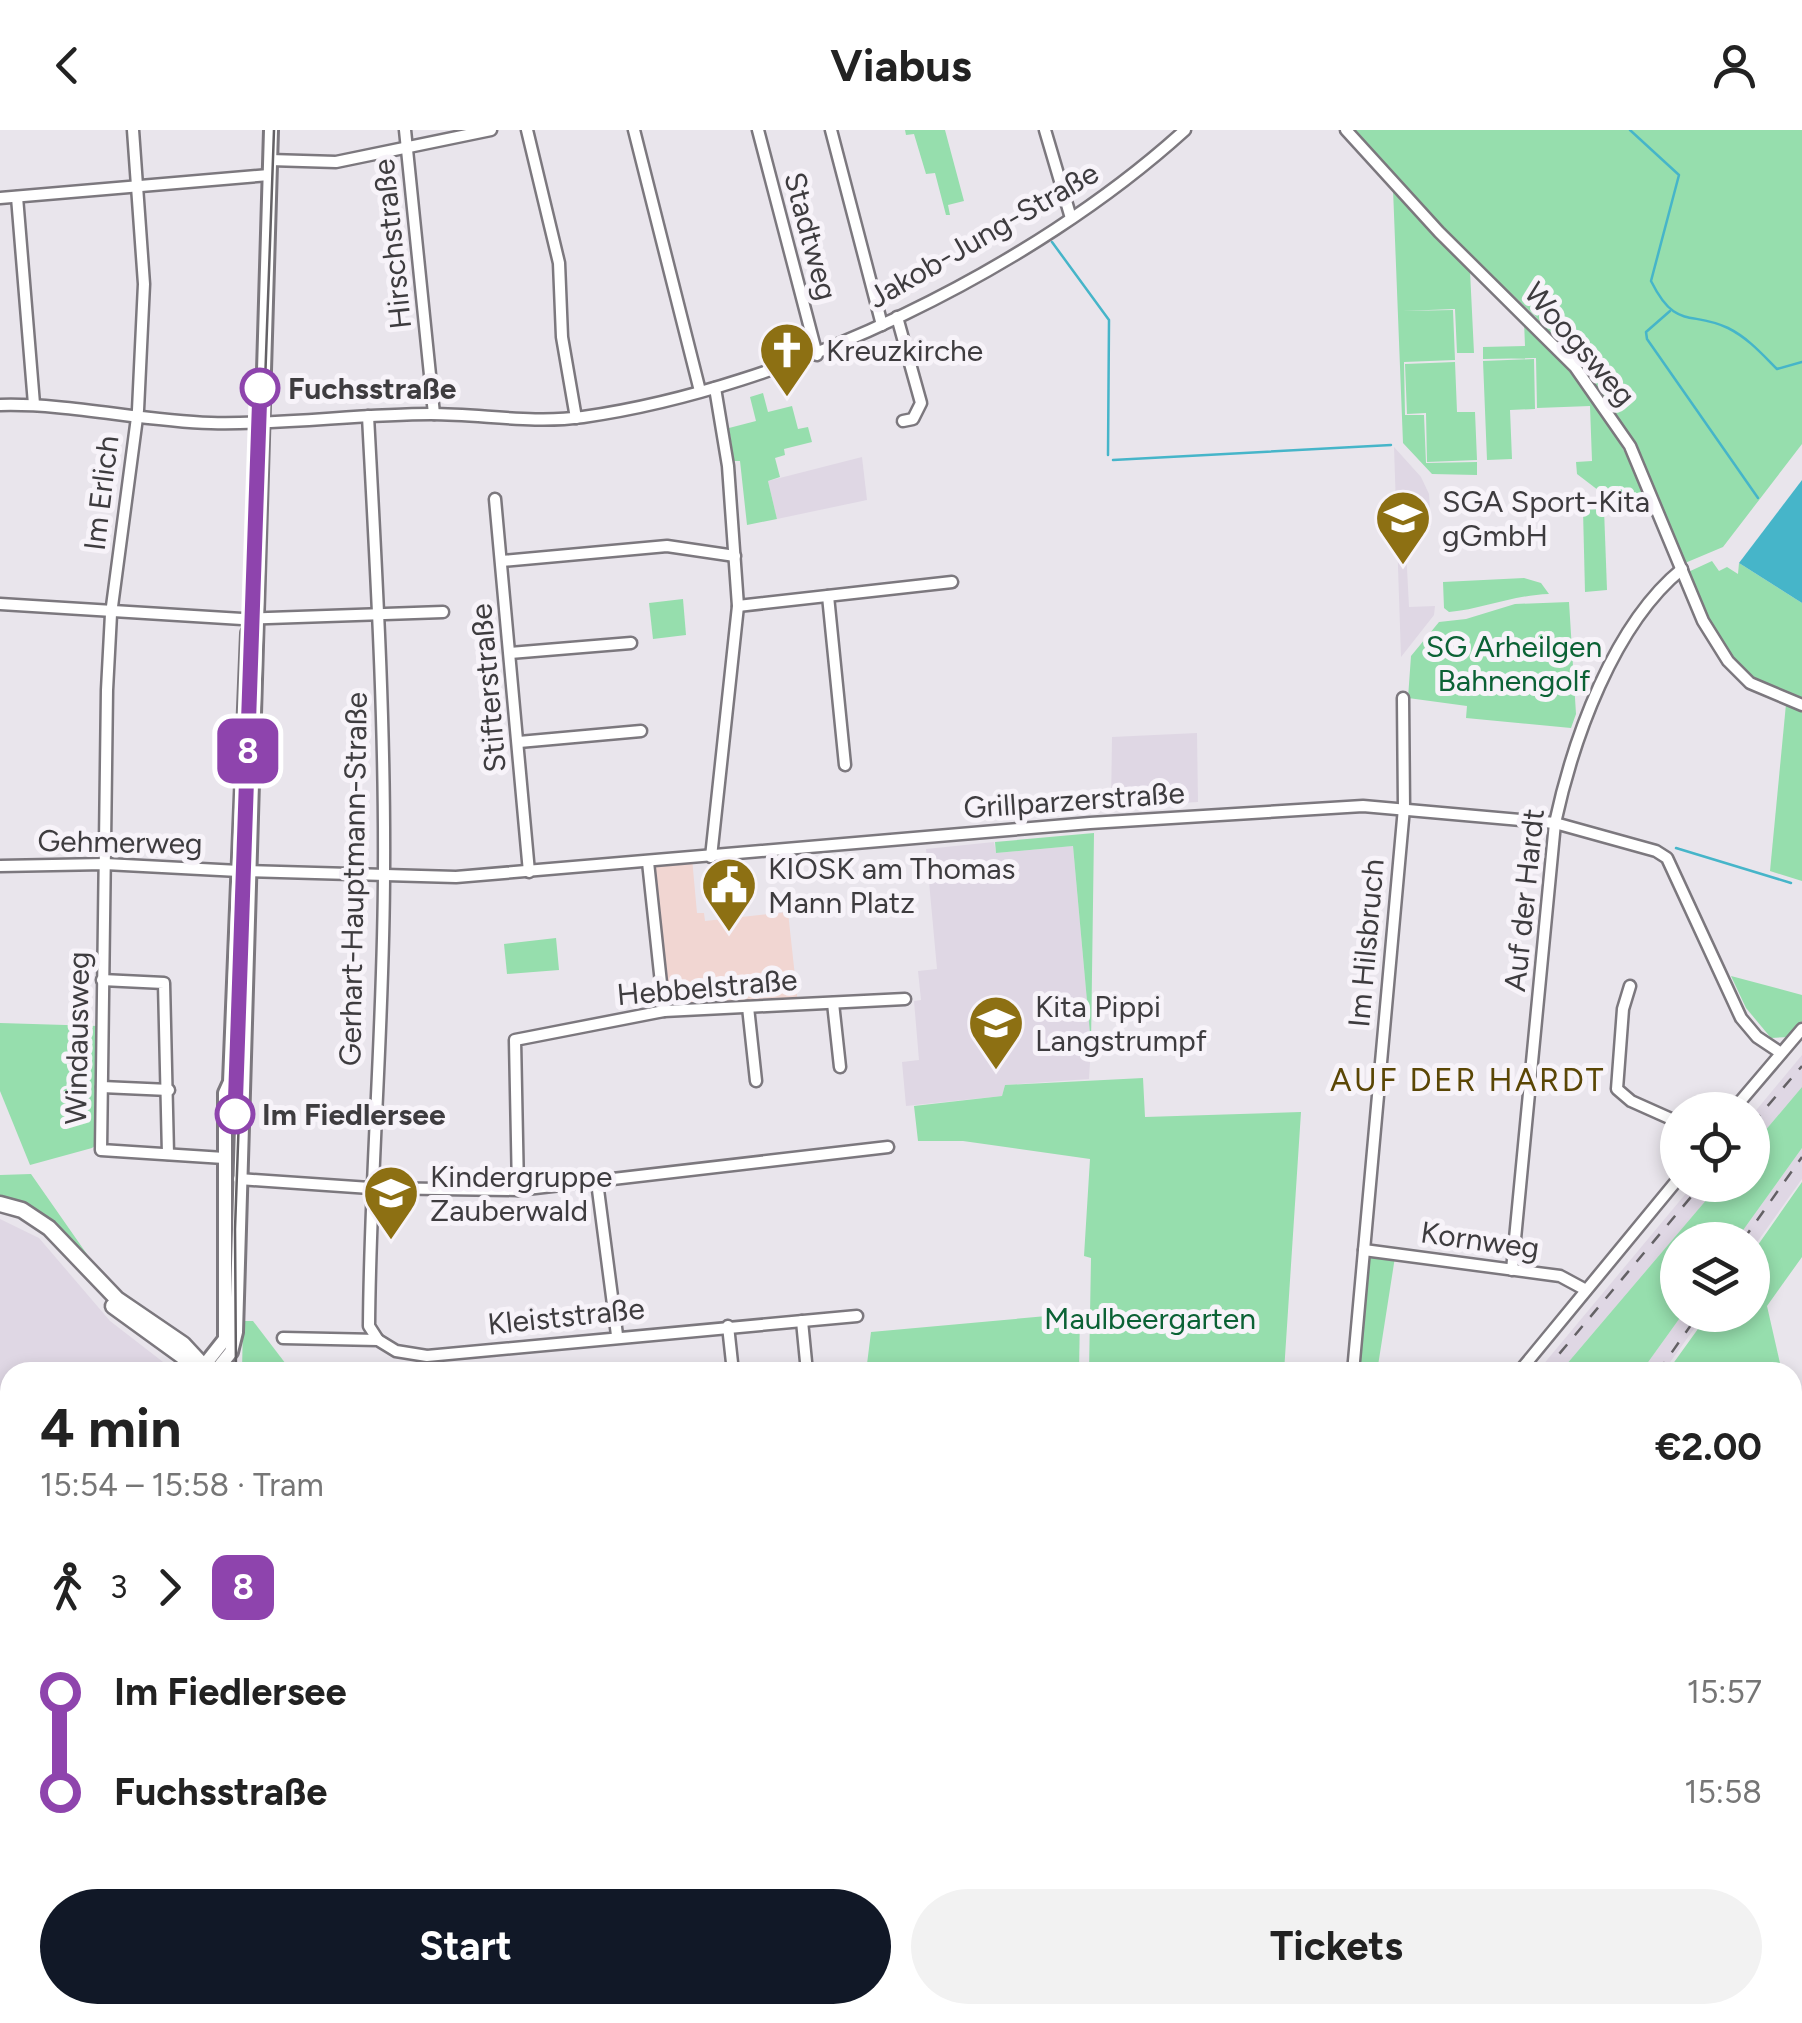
<!DOCTYPE html>
<html lang="en">
<head>
<meta charset="utf-8">
<style>
	:root { --surface:#fff; --page:#f2f2f2; --text:#222; --muted:#767676; --accent:#111827 }
	body { margin:0; font-family:Figtree,sans-serif; background:var(--page); color:var(--text); height:100vh; display:flex; flex-direction:column; font-size:38px; white-space:nowrap }
	* { box-sizing:border-box; margin:0 }
	p { font-size:32px; color:var(--muted) }
	.icon { flex:none; width:55px; height:55px; fill:none; stroke:currentColor; stroke-width:2; stroke-linecap:round; stroke-linejoin:round }
	.map { position:relative; flex:1; overflow:hidden }
	.panel { position:absolute; left:0px; top:1232px; width:1802px; height:662px; display:flex; flex-direction:column; background:var(--surface); border-radius:30px 30px 0 0; box-shadow:0 5px 15px #0003 }
	.panel>* { flex:none }
	.badge { padding:0 20px; border-radius:15px; font-size:35px; line-height:65px }
	.fabs { position:absolute; left:1660px; top:962px; display:grid; gap:20px }
	.fabs a { display:grid; place-items:center; width:110px; height:110px; border-radius:50%; background:var(--surface); box-shadow:0 5px 15px #0003; font-size:50px }
	.map>.badge { position:absolute; translate:-50% -50%; box-shadow:0 0 0 5px #fff }
	.legs { display:flex; align-items:center; gap:15px; height:110px; padding:0 40px; font-size:32px }
	.legs p { margin-inline-start:auto }
	.headline { display:flex; align-items:center; justify-content:space-between; height:170px; padding:0 40px }
	h1 { font-size:55px; font-weight:700; line-height:75px }
	.action { display:flex; gap:20px; margin-top:auto; padding:20px 40px }
	.action a { flex:1; height:115px; border-radius:60px; background:var(--accent); color:#fff; font-size:40px; font-weight:700; line-height:115px; text-align:center }
	.action a+a { background:var(--page); color:var(--text) }
	ul { padding:0 40px; list-style:none }
	li { display:flex; align-items:center; gap:35px; height:100px; font-size:38px }
	li i { display:grid; place-items:center; width:15px; height:100%; margin:0 12px; background:currentColor }
	li i::after { content:''; width:25px; height:25px; margin:-12px; border:8px solid; border-radius:50%; background:var(--surface) }
	li p { margin-inline-start:auto }
	li:first-child i { background:linear-gradient(#0000 50%,currentColor 0) }
	li:last-child i { background:linear-gradient(currentColor 50%,#0000 0) }
	header { display:flex; justify-content:space-between; align-items:center; height:130px; padding:0 40px; background:var(--surface); font-size:45px; font-weight:700 }
	.map>svg:first-child { display:block }
	.commercial { fill:#f1d6d2 }
	.built { fill:#dfd7e4 }
	.green { fill:#96dead }
	.water { fill:#46b5c9 }
	.lines { fill:none; stroke-linecap:round; stroke-linejoin:round }
	.stream { stroke:#46b5c9; stroke-width:2.5 }
	.minor-casing { stroke:#7c787e; stroke-width:15 }
	.tertiary-casing { stroke:#7c787e; stroke-width:18 }
	.secondary-casing { stroke:#7c787e; stroke-width:19 }
	.minor { stroke:#fff; stroke-width:10 }
	.tertiary { stroke:#fff; stroke-width:12 }
	.secondary { stroke:#fff; stroke-width:14 }
	.tram { stroke:#646165; stroke-width:2.5 }
	.rail { stroke:#646165; stroke-width:2.5; stroke-dasharray:12 12; stroke-linecap:butt }
	.line-1-casing { stroke:#fff; stroke-width:22 }
	.line-1 { stroke:#8e44ad; stroke-width:15 }
	.stop-1-dot { fill:#fff; stroke:#8e44ad; stroke-width:5 }
	.labels { text-anchor:middle; dominant-baseline:central; stroke-width:10; stroke-linejoin:round; paint-order:stroke }
	.street-label { font-size:30px; fill:#3e3c3f; stroke:#f7f3f9 }
	.poi-label { font-size:30px; fill:#3e3c3f; stroke:#f7f3f9; text-anchor:start }
	.stop-label { font-size:30px; font-weight:bold; fill:#3e3c3f; stroke:#f7f3f9; text-anchor:start }
	.park-label { font-size:30px; fill:#0b6235; stroke:#f7f3f9 }
	.neighbourhood-label { font-size:32px; letter-spacing:2.5px; fill:#5a4605; stroke:#f7f3f9 }
</style>
</head>
<body>
<header><svg class="icon" aria-label="back" viewBox="0 0 24 24"><path d="M15 5l-7 7 7 7"/></svg>Viabus<svg class="icon" aria-label="person" viewBox="0 0 24 24"><circle cx="12" cy="8" r="4"/><path d="M4 21q1-7 8-7t8 7"/></svg></header>
<div class="map">
<svg width="1802" height="1893" viewBox="0 0 1802 1893">
	<rect width="100%" height="100%" fill="#e9e5ec"/>
	<path class="commercial" d="M692,728L697,783H704L705,791L788,782L798,874L664,881L648,732Z"/>
	<g class="built">
		<path d="M1394,317L1421,347L1429,364L1431,397L1405,399L1409,477L1435,476L1434,485L1401,527Z"/>
		<path d="M862,327L867,370L777,389L768,351Z"/>
		<path d="M1197,603L1198,672L1111,677L1112,607Z"/>
		<path d="M994,712L996,723L1073,716L1091,915L1089,949L1005,955L1002,966L906,976L902,932L919,930L914,871L921,870L918,841L937,839L926,719Z"/>
		<path d="M1802,925V957L1753,1015V984Z"/>
		<path d="M1802,1018V1049L1753,1118L1752,1110H1736Z"/>
		<path d="M1693,1055H1719L1560,1242H1537Z"/>
		<path d="M0,1089L39,1108L110,1191L176,1242H10V1885H178L177,1893H0Z"/>
		<path d="M1682,1185H1704L1663,1242H1641Z"/>
	</g>
	<g class="green">
		<path d="M905,0H945L964,71L948,75L950,85H946L935,43L926,44L914,4L906,5Z"/>
		<path d="M1354,0H1802V314L1723,417L1685,433L1615,281L1535,186L1444,100Z"/>
		<path d="M1393,59L1470,141L1474,223H1457L1455,179L1402,181L1453,180L1455,230L1404,232L1405,285H1424L1426,333L1477,332V345L1432,344L1403,313Z"/>
		<path d="M1524,191C1576,244 1617,299 1648,368L1611,370L1577,344L1576,332L1592,331L1590,276L1537,278L1536,228L1483,229V217L1525,216Z"/>
		<path d="M1534,229L1535,279L1510,280L1512,329L1487,330L1483,231Z"/>
		<path d="M1455,232L1457,282H1475L1477,330L1427,332L1426,283L1407,284L1405,234Z"/>
		<path d="M763,263L768,282L792,276L798,299L808,297L812,312L784,319L785,325L775,328L780,347L768,351L777,389L747,395L740,331H734L729,298L756,291L750,267Z"/>
		<path d="M1604,379L1607,460L1585,462L1583,380Z"/>
		<path d="M1712,431L1719,441L1727,437L1738,444L1739,433L1802,473V571C1786,564 1766,559 1752,549C1718,527 1701,478 1686,443Z"/>
		<path d="M1524,448L1541,453L1549,464C1513,465 1483,479 1449,482L1444,478L1443,452Z"/>
		<path d="M683,469L686,505L653,509L649,473Z"/>
		<path d="M1569,472L1576,584L1571,598L1466,588L1467,576L1408,568L1411,526L1439,492L1466,489L1515,474Z"/>
		<path d="M1786,574L1802,580V751L1770,741Z"/>
		<path d="M1094,703L1091,915L1073,716L996,723L995,712Z"/>
		<path d="M556,808L559,840L507,844L504,814Z"/>
		<path d="M1731,846L1802,865V891L1789,907L1771,908L1746,878Z"/>
		<path d="M0,893L98,896L97,1014L92,1018L30,1035L0,961Z"/>
		<path d="M1143,948L1145,987L1301,982L1284,1242H1089L1091,1128L1084,1126L1090,1029L963,1011H918L914,976L1002,966L1005,955Z"/>
		<path d="M1802,957V1018L1736,1110H1678V1185H1682L1641,1242H1560L1719,1055H1752L1753,1015Z"/>
		<path d="M31,1044L98,1140L96,1142L46,1087L0,1067V1045Z"/>
		<path d="M1802,1052V1127L1767,1176L1782,1242H1667L1708,1185H1752L1753,1122Z"/>
		<path d="M1374,1124L1395,1127L1377,1242H1357L1368,1131Z"/>
		<path d="M1080,1183L1079,1242H866L871,1202Z"/>
		<path d="M243,1191H253L292,1242H242Z"/>
		<path d="M1802,1341V1706L1795,1708L1800,1749L1793,1750L1792,1344Z"/>
		<path d="M1802,1775V1893H1490L1507,1885H1792L1793,1778Z"/>
		<path d="M786,1885H997L990,1893H789Z"/>
		<path d="M1214,1885H1457L1440,1893H1209Z"/>
	</g>
	<path class="water" d="M1802,350V473L1739,433Z"/>
	<g class="lines">
		<g class="stream">
			<path d="M1630,0L1679,45L1651,151C1676,201 1690,180 1728,198C1748,208 1762,224 1777,239L1802,232"/>
			<path d="M1052,112L1109,190L1108,325"/>
			<path d="M1670,181L1646,202L1647,209L1758,368"/>
			<path d="M1113,330L1391,315"/>
			<path d="M1676,718L1791,753"/>
		</g>
		<g class="minor-casing">
			<g id="minor">
				<path d="M133,0L144,154L138,280L111,484L107,560L101,1020L224,1028"/>
				<path d="M405,0L434,284"/>
				<path d="M527,0L559,133L562,207L576,288"/>
				<path d="M634,0L700,261"/>
				<path d="M758,0L817,225"/>
				<path d="M831,0L882,195"/>
				<path d="M1045,0L1071,88"/>
				<path d="M1346,0L1439,102L1575,237L1630,316L1703,491L1728,531L1750,553L1802,575"/>
				<path d="M270,30L336,32L491,0"/>
				<path d="M17,67L34,274"/>
				<path d="M0,68L269,45"/>
				<path d="M897,187L921,273L913,289L903,291"/>
				<path d="M0,275C70,273 140,291 211,293C284,295 358,284 431,284C482,284 532,294 583,287C788,258 1032,139 1185,0"/>
				<path d="M368,286C376,438 385,589 384,741C384,893 370,1044 369,1196L378,1210"/>
				<path d="M495,369L529,742"/>
				<path d="M502,431L667,416L735,426"/>
				<path d="M828,466L845,635"/>
				<path d="M0,474L242,489L443,482"/>
				<path d="M738,476L952,452"/>
				<path d="M510,523L631,513"/>
				<path d="M519,612L641,601"/>
				<path d="M711,727L738,476L728,336L715,258"/>
				<path d="M648,732L664,881"/>
				<path d="M0,736L105,734L239,741"/>
				<path d="M249,741L456,747L1090,693L1363,676L1555,693L1656,721L1667,728L1741,888L1757,907L1781,923"/>
				<path d="M102,850L164,853L168,1024"/>
				<path d="M1630,856L1623,879L1617,959L1631,971L1678,992"/>
				<path d="M833,873L840,937"/>
				<path d="M748,877L756,951"/>
				<path d="M102,957L169,960"/>
				<path d="M1733,980L1802,899"/>
				<path d="M239,1049L370,1058L518,1060L888,1017"/>
				<path d="M597,1052L617,1205"/>
				<path d="M518,1060L515,910L664,881L905,869"/>
				<path d="M1364,1120L1560,1146L1586,1160"/>
				<path d="M1512,1140L1555,693C1573,610 1613,495 1682,439"/>
				<path d="M802,1191L807,1242"/>
				<path d="M728,1196L733,1242"/>
				<path d="M283,1208L378,1210L396,1221L427,1226L857,1186"/>
				<path d="M1353,1242L1404,678L1403,568"/>
				<path d="M1519,1242L1678,1049"/>
				<path d="M1792,1334L1802,1331"/>
			</g>
		</g>
		<g class="tertiary-casing">
			<g id="tertiary">
				<path d="M199,1242L225,1209V963L230,952L248,503L254,491"/>
				<path d="M215,1242L231,1222L236,1202L271,0"/>
			</g>
		</g>
		<g class="secondary-casing">
			<g id="secondary">
				<path d="M0,1074L22,1080L49,1098L117,1169L183,1214L209,1242"/>
				<path d="M113,1176L182,1226L196,1242"/>
				<path d="M200,1893V1885"/>
			</g>
		</g>
		<use href="#minor" class="minor"/>
		<use href="#tertiary" class="tertiary"/>
		<use href="#secondary" class="secondary"/>
		<g class="tram">
			<path d="M236,1242L235,1099L274,0"/>
			<path d="M1792,1786L1802,1783"/>
			<path d="M218,1893L219,1885"/>
			<path d="M1464,1893L1481,1885"/>
		</g>
		<g class="rail">
			<path d="M1752,994L1802,936"/>
			<path d="M1743,1110L1802,1027"/>
			<path d="M1544,1242L1701,1055"/>
			<path d="M1658,1242L1698,1185"/>
			<path d="M1023,1893L1030,1885"/>
			<path d="M1196,1893L1201,1885"/>
		</g>
	</g>
	<g class="lines">
		<g class="line-1-casing">
			<path id="line-1" d="M235,984L260,258"/>
		</g>
		<use href="#line-1" class="line-1"/>
	</g>
	<defs>
		<g id="church-pin" transform="scale(2.875)"><path d="M0 17L-7.5 6A9.5 9.5 0 1 1 7.5 6Z" fill="#8d7013" stroke="#f7f3f9"/><path d="M-1.2-6h2.4v3.5h3.3v2.4h-3.3V6h-2.4V-.1h-3.3v-2.4h3.3Z" fill="#fff"/></g>
		<g id="school-pin" transform="scale(2.875)"><path d="M0 17L-7.5 6A9.5 9.5 0 1 1 7.5 6Z" fill="#8d7013" stroke="#f7f3f9"/><path d="M0-5L7-2L0 1L-7-2ZM-4 1L0 2.5L4 1V4Q0 6-4 4Z" fill="#fff"/></g>
		<g id="civic-pin" transform="scale(2.875)"><path d="M0 17L-7.5 6A9.5 9.5 0 1 1 7.5 6Z" fill="#8d7013" stroke="#f7f3f9"/><path d="M-.6-6.5H3V-4.5H.6V-3L4-1V1h2V6H-6V1h2V-1L-.6-3ZM-1.2 2.5V6h2.4V2.5Z" fill="#fff"/></g>
	</defs>
	<g fill-rule="evenodd">
		<use href="#church-pin" x="787" y="220"/>
		<use href="#school-pin" x="1403" y="388"/>
		<use href="#civic-pin" x="729" y="755"/>
		<use href="#school-pin" x="996" y="893"/>
		<use href="#school-pin" x="391" y="1063"/>
	</g>
	<g class="stop-1-dot">
		<circle cx="260" cy="258" r="18"/>
		<circle cx="235" cy="984" r="18"/>
	</g>
	<g class="labels">
		<g class="street-label">
			<text transform="translate(983 105) rotate(-30)">Jakob-Jung-Straße</text>
			<text transform="translate(811 106) rotate(75)">Stadtweg</text>
			<text transform="translate(392 114) rotate(-96)">Hirschstraße</text>
			<text transform="translate(1580 214) rotate(49)">Woogsweg</text>
			<text transform="translate(101 363) rotate(-83)">Im Erlich</text>
			<text transform="translate(488 558) rotate(-95)">Stifterstraße</text>
			<text transform="translate(1074 670) rotate(-4)">Grillparzerstraße</text>
			<text transform="translate(120 712) rotate(1)">Gehmerweg</text>
			<text transform="translate(353 749) rotate(-89)">Gerhart-Hauptmann-Straße</text>
			<text transform="translate(1524 770) rotate(-84)">Auf der Hardt</text>
			<text transform="translate(1366 813) rotate(-85)">Im Hilsbruch</text>
			<text transform="translate(707 857) rotate(-5)">Hebbelstraße</text>
			<text transform="translate(77 908) rotate(-89)">Windausweg</text>
			<text transform="translate(1480 1110) rotate(8)">Kornweg</text>
			<text transform="translate(566 1186) rotate(-6)">Kleiststraße</text>
		</g>
		<g class="poi-label">
			<text x="826" y="220">Kreuzkirche</text>
			<text x="1442" y="371">SGA Sport-Kita<tspan x="1442" dy="34">gGmbH</tspan></text>
			<text x="768" y="738">KIOSK am Thomas<tspan x="768" dy="34">Mann Platz</tspan></text>
			<text x="1035" y="876">Kita Pippi<tspan x="1035" dy="34">Langstrumpf</tspan></text>
			<text x="430" y="1046">Kindergruppe<tspan x="430" dy="34">Zauberwald</tspan></text>
		</g>
		<g class="stop-label">
			<text x="288" y="258">Fuchsstraße</text>
			<text x="262" y="984">Im Fiedlersee</text>
		</g>
		<g class="park-label">
			<text x="1514" y="516">SG Arheilgen<tspan x="1514" dy="34">Bahnengolf</tspan></text>
			<text x="1150" y="1188">Maulbeergarten</text>
		</g>
		<g class="neighbourhood-label">
			<text x="1468" y="950">AUF DER HARDT</text>
		</g>
	</g>
</svg>
<div class="fabs">
<a><svg class="icon" aria-label="locate" viewBox="0 0 24 24"><circle cx="12" cy="12" r="6"/><path d="M12 2v4M12 18v4M2 12h4M18 12h4"/></svg></a>
<a><svg class="icon" aria-label="layers" viewBox="0 0 24 24"><path d="M12 4l9 5-9 5-9-5zM3 14l9 5 9-5"/></svg></a>
</div>
<b class="badge" style="left:248px;top:621px;background:#8e44ad;color:#fff">8</b>
<section class="panel">
<div class="headline"><div><h1>4 min</h1><p>15:54 – 15:58 · Tram</p></div><b>€2.00</b></div>
<div class="legs"><svg class="icon" aria-label="walk" viewBox="0 0 24 24"><circle cx="13" cy="4" r="2"/><path d="M13 8l-2 6 4 7M11 14l-3 7M7 12l3-4h3l4 4"/></svg>3<svg class="icon" aria-label="forward" viewBox="0 0 24 24"><path d="M9 5l7 7-7 7"/></svg><b class="badge" style="background:#8e44ad;color:#fff">8</b></div>
<ul>
<li><i style="color:#8e44ad"></i><b>Im Fiedlersee</b><p>15:57</p></li>
<li><i style="color:#8e44ad"></i><b>Fuchsstraße</b><p>15:58</p></li>
</ul>
<div class="action"><a>Start</a><a>Tickets</a></div>
</section>
</div>
</body>
</html>
